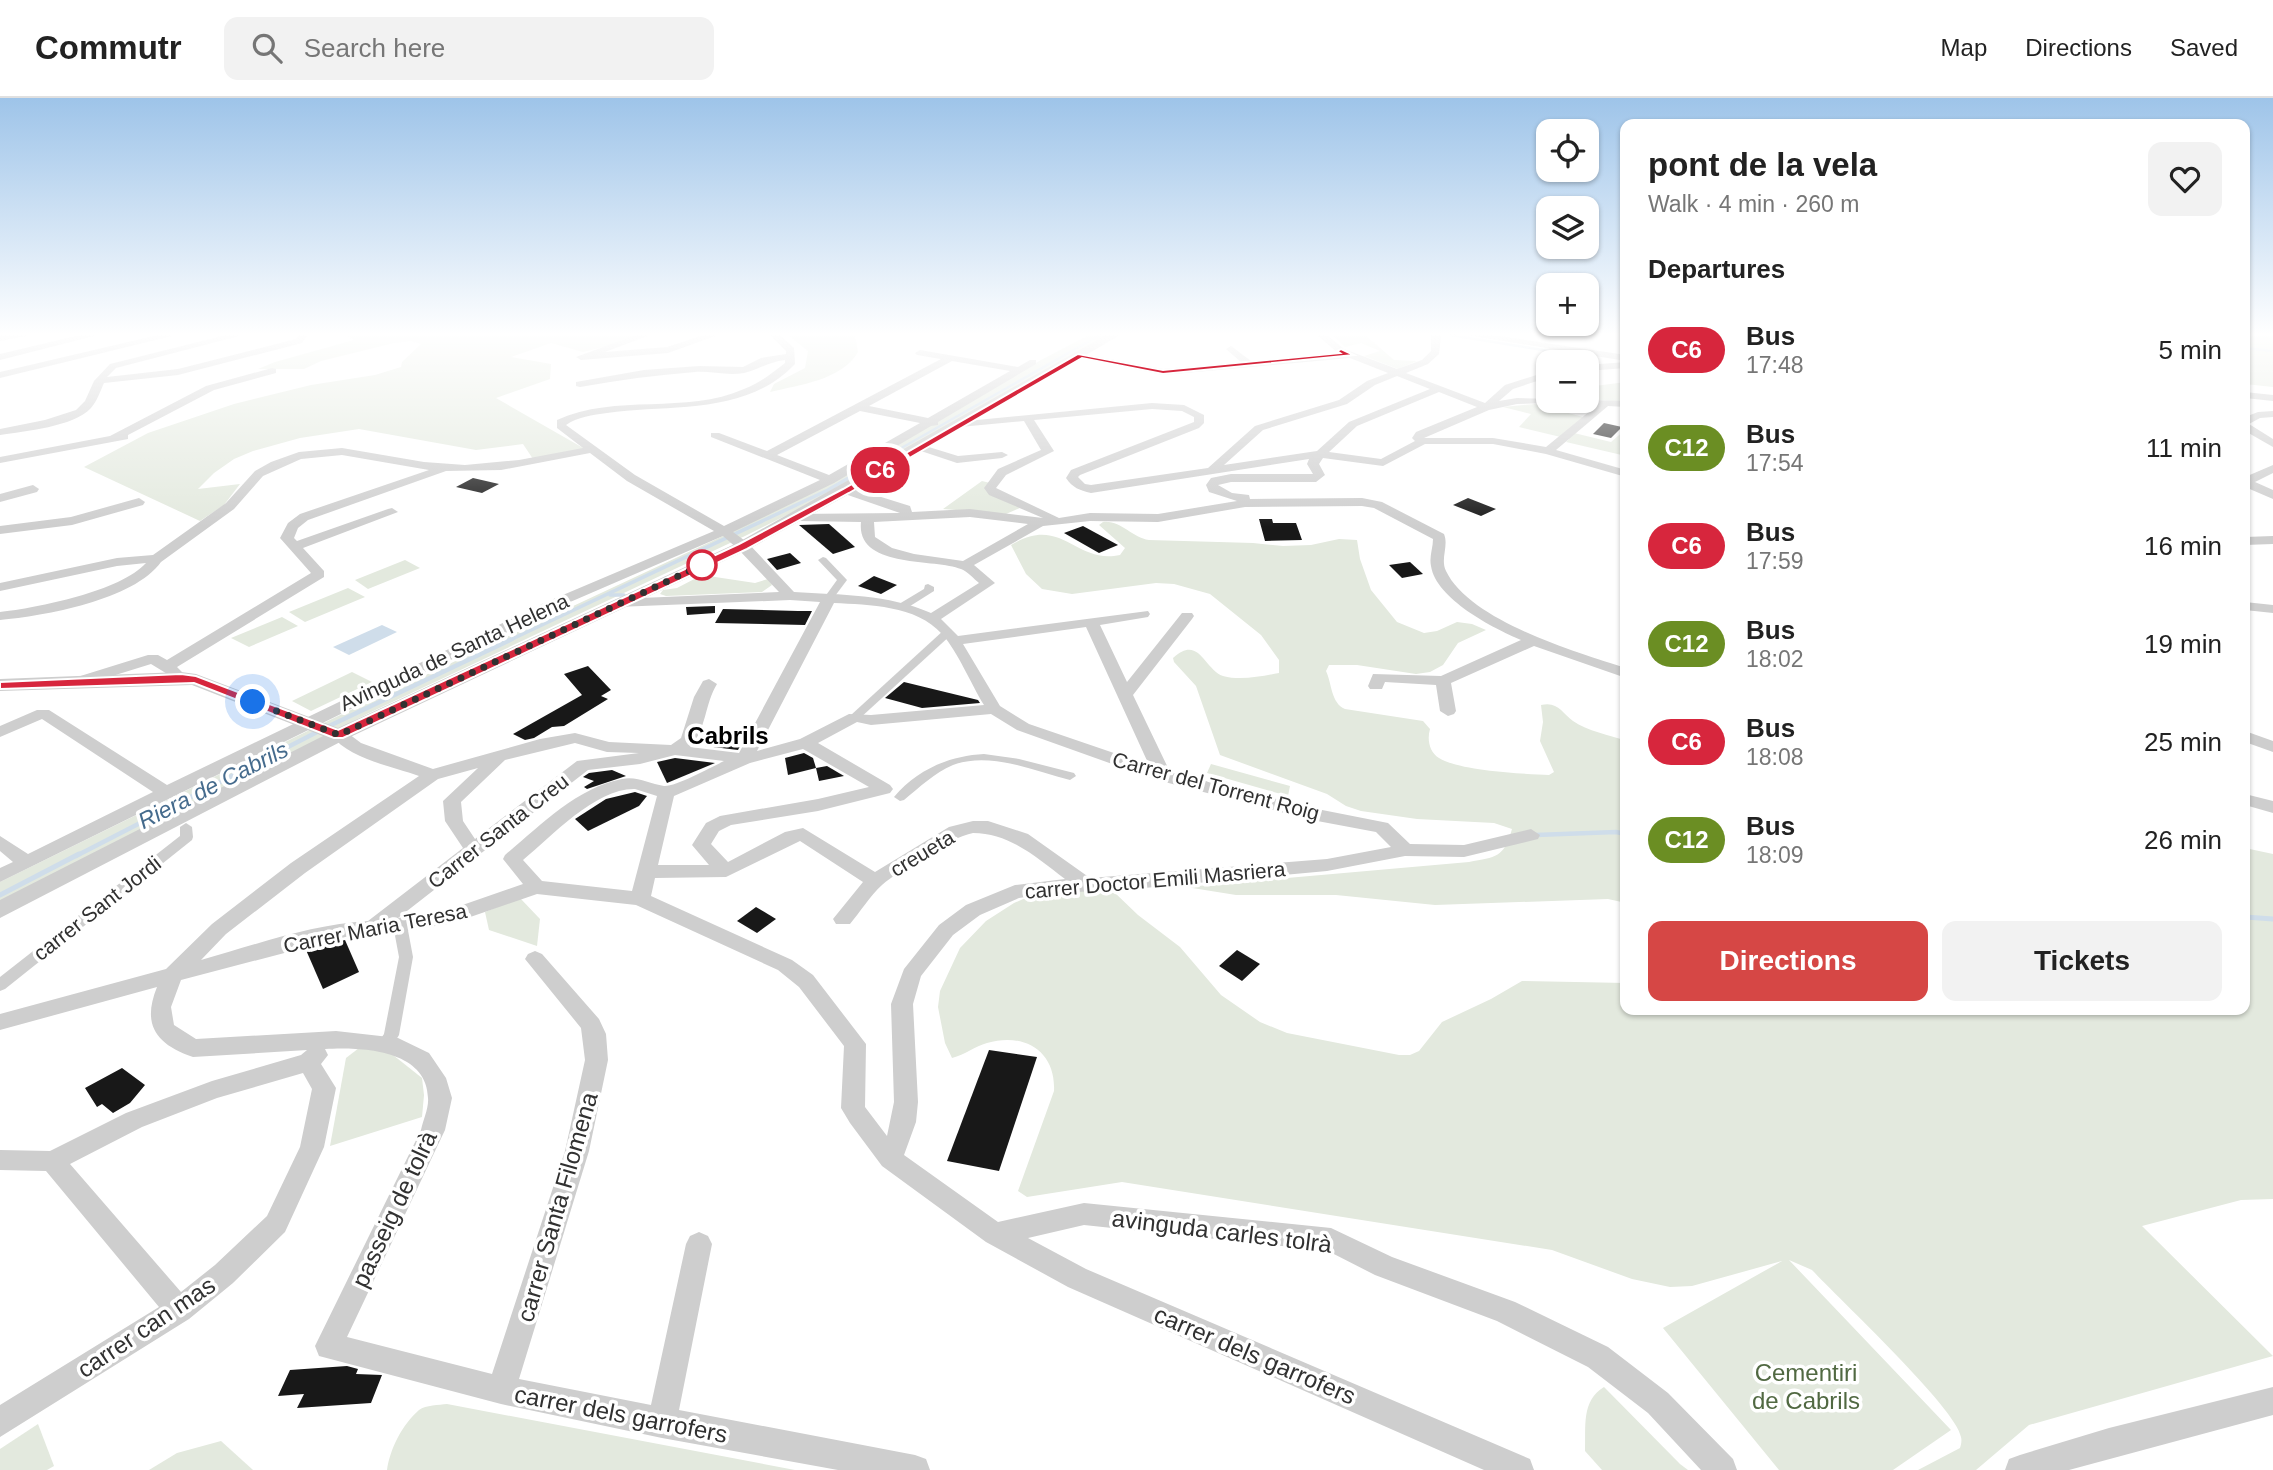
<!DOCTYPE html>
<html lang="en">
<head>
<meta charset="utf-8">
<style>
	:root { --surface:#fff; --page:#f2f2f2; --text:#222; --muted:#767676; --line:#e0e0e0; --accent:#d64745 }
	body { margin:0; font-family:Arial,sans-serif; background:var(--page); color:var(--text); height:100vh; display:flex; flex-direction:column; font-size:26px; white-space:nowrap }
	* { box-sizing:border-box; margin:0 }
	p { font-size:23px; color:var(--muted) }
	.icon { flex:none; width:38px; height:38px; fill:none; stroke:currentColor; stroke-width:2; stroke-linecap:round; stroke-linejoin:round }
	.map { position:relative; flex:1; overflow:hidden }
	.details { position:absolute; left:1620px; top:21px; width:630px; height:896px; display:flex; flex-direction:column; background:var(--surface); border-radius:14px; box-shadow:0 2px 5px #0004 }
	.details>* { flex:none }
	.badge { padding:0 14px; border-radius:23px; font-size:24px; line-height:46px }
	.tools { position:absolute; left:1536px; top:21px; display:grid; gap:14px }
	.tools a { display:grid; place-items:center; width:63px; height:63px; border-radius:14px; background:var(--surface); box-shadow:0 2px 5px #0004; font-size:35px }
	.you { position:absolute; width:35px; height:35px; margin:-18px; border:5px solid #fff; border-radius:50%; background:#1a73e8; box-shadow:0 0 0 10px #1a73e833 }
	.map>.badge { position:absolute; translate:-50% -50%; box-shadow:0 0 0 4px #fff }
	h2 { padding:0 28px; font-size:26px; line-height:63px }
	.round { display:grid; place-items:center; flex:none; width:74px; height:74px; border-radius:14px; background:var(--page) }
	.head { display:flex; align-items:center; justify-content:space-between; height:119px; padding:0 28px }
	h1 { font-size:33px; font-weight:700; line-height:52px }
	.action { display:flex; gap:14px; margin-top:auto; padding:14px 28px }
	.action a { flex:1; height:80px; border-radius:14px; background:var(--accent); color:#fff; font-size:28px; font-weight:700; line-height:80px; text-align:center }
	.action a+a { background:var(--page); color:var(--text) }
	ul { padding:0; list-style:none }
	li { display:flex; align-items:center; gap:21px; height:98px; padding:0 28px }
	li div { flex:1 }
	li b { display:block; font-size:26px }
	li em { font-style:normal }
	li .badge { min-width:77px; font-weight:700; text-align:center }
	header { display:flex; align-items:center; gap:42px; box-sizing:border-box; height:98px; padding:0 35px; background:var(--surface); border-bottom:2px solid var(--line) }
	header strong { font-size:33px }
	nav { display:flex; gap:38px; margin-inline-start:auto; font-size:24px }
	.search { width:490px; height:63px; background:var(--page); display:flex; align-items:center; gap:18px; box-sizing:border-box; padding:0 24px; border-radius:14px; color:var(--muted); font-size:26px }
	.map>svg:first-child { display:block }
	.green { fill:#e3e9de }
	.water { fill:#cfddea }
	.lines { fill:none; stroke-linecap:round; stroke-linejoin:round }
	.stream-far3 { stroke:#cfddea; stroke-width:2.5 }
	.stream-far2 { stroke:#cfddea; stroke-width:3.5 }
	.stream-far1 { stroke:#cfddea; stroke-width:4.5 }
	.stream { stroke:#cfddea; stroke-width:5 }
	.building { fill:#181818 }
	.pedestrian { fill:#cecece; fill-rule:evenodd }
	.minor { fill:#cecece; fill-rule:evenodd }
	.tertiary { fill:#cecece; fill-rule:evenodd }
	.line { fill:#d7263d; stroke:#fff; stroke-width:2 }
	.walk { stroke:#313131; stroke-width:7; stroke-dasharray:0 12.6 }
	.stop-dot { fill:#fff; stroke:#d7263d; stroke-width:3.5 }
	.labels { text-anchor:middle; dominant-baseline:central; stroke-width:7; stroke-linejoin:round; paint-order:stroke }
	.street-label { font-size:21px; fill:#313131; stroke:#fff }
	.water-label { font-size:23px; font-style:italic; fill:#456b8d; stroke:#fff }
	.quarter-label { font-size:24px; font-weight:bold; fill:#000; stroke:#fff }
	.near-street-label { font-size:24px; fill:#313131; stroke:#fff }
	.near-park-label { font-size:24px; fill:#516942; stroke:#fff }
</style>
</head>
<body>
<header>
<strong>Commutr</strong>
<div class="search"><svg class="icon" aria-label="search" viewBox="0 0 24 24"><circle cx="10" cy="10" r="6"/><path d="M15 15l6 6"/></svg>Search here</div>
<nav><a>Map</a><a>Directions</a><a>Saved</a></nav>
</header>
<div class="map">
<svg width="2273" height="1372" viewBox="0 0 2273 1372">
	<rect width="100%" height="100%" fill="#fff"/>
	<g class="green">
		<path d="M345,237H639L629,243L583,254L551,245L511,259L551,266L550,281L496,300L585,351L533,361L523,346L476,352L359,331L300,340L253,353L234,361L214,375L198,391L240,386L224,407L200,423L84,369L148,335L234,306L311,287L375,277L401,269L402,264L421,246L411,243L394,245L321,263L304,271H258L275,264L354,242Z"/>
		<path d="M788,237H855L858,254C842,282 799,287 770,294L774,286L805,270L808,253Z"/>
		<path d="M1089,237H1108L833,394L745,438L367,616L0,805V784L338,618L740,430L836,382L1041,262Z"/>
		<path d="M1332,237H1365L1394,262L1417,263L1398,271L1364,258L1380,253L1361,245L1345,249Z"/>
		<path d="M2245,237H2273V289L2245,286Z"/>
		<path d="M1626,284V304L1587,301V289Z"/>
		<path d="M1535,306L1583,319L1570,334L1611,344L1626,331V358L1566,344L1569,341L1519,329L1531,316L1503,309Z"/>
		<path d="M982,383L990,385L986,391L1022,409L1006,416L943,411Z"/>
		<path d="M1103,424C1121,422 1132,440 1149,442L1253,445L1283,448L1311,447L1339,441L1357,442L1360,461L1371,492L1397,524L1424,535L1437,533L1457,524L1472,526L1486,532L1458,545L1443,567L1430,574L1416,576L1357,567H1329L1326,573C1332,586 1331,605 1345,611L1423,623L1430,631C1427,641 1429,654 1439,660C1460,673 1524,676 1549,677L1554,674L1540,643L1543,624L1541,607C1558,603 1562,615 1573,623C1587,633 1610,637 1626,643V805L1608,801L1435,807L1336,797H1236L1186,789L1469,764C1496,759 1504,760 1512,731L1494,725L1417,721L1361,713L1346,708L1327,696L1220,657L1196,588L1174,564L1173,560C1199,536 1204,571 1223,578C1241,583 1262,578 1279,575V562L1261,537L1210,496L1174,486L1156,485L1072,496L1042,491L1026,476L1011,447C1062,416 1075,467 1120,457L1125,450L1099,427Z"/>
		<path d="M405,462L420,470L368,491L355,482Z"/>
		<path d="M702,477L755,485L768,481L772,487L762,494L666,498L660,496L663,492L677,490Z"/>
		<path d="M348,490L365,499L305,524L289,514Z"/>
		<path d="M282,519L298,528L249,549L231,540Z"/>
		<path d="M352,574L372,584L311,613L292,603Z"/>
		<path d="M1211,666L1290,688L1288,698L1207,675Z"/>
		<path d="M2245,750L2273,756V1101L2241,1102L2142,1128L2273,1258L2029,1327L1976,1372H1918L1960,1350C1961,1347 1962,1343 1961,1339C1957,1311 1838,1200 1812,1172L1789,1162L1951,1332L1893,1372H1779L1663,1230L1782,1163L1692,1188L1670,1189L1632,1181L1552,1152L1122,1084L1027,1099L1018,1093L1054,993C1056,953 1024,934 987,945C975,948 965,957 952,960L945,945L938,909L940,893L960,850L986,823L1014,805L1030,798L1076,788L1113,793L1138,817L1180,849L1221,897L1260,924L1287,935L1399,957H1410L1419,953L1442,924L1491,901L1522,883L1626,885V912H2245Z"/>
		<path d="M520,800L540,821L537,848L489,832L485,814Z"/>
		<path d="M359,950L388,953L422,980L424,997L422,1019L330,1048L346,960Z"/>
		<path d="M1604,1289L1680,1366L1688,1372H1602L1585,1353C1586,1329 1581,1303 1604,1289Z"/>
		<path d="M447,1306L795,1372H387C390,1351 402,1327 419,1312C426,1307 439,1307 447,1306Z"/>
		<path d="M38,1326L54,1368L47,1372H0V1351Z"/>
		<path d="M221,1343L253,1372H149L177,1355Z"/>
	</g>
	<path class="water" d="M382,527L397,534L349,557L333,549Z"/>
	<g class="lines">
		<g class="stream-far3">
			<path d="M1450,237L1593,260"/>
			<path d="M2245,250L2273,253"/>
			<path d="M861,373L1100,237"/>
		</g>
		<g class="stream-far2">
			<path d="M610,497H624"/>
			<path d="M508,543L828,392L864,371"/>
		</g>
		<g class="stream-far1">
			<path d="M327,629L512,541"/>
			<path d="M1536,737L1616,734L1626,736"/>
			<path d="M76,758L319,633"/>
		</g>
		<g class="stream">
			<path d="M0,797L79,756"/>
			<path d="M2245,819L2273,821"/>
		</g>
	</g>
	<g class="building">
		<path d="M1604,325L1622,329L1611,340L1593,336Z"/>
		<path d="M473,380L499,386L482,395L456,389Z"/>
		<path d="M1468,400L1496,411L1481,418L1453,407Z"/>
		<path d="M1259,421H1272L1273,425H1296L1302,442L1265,443Z"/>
		<path d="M829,426L846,441L855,449L833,456L799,427Z"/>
		<path d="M1083,428L1118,447L1099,455L1064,435Z"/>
		<path d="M790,455L801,465L777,472L767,461Z"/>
		<path d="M1410,464L1423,476L1402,480L1389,467Z"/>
		<path d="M874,478L897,487L881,496L858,488Z"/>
		<path d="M715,508V515L687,517L686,509Z"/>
		<path d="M723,511L798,513H812L805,527L715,525Z"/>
		<path d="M588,568L611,592L601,598L608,601L564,628L552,629L534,640L525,642L513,636L582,597L564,576Z"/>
		<path d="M904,584L978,602L980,605L922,610L885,600Z"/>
		<path d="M712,635L746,636L738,652L705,648Z"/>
		<path d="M804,655L813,660L816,670L788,677L785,660Z"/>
		<path d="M675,660L715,665L667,685L657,664Z"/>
		<path d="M827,668L844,678L819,683L816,670Z"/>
		<path d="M612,672L626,678L587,691L584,689L594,683L583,679L589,675Z"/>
		<path d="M635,694L647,698L639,708L588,733L575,721L606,701Z"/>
		<path d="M756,809L776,821L757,835L737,823Z"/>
		<path d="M345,842L359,874L323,891L306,852Z"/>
		<path d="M1237,852L1260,866L1242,883L1219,868Z"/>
		<path d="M989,952L1037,959L999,1073L947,1063Z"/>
		<path d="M122,970L145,987L130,1005L113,1015L102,1006L97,1009L85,990Z"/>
		<path d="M347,1268L358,1271L356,1276L382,1277L371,1305L297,1310L304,1296L278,1298L290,1272Z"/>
	</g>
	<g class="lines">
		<g class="pedestrian">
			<path d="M823,459L826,460L847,482L832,502L829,503L824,500L837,482L818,462Z"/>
			<path d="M928,486L934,489V493L907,510H899V506L924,491L925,487Z"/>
			<path d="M948,531L952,532V536L859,621H851L849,619L851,617L944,532Z"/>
			<path d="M984,656L1019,661L1074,675L1076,678L1070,682C1034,673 990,653 953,667C934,675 920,689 904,702L900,703L894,699C917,672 948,658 984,656Z"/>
			<path d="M186,725L192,729L193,739L192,742L5,891L0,893V879L180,738V729Z"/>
			<path d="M400,822L405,823L407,827L413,859L399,937L391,950L385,952L379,950L377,946L384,936L399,859L393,827L395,823Z"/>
		</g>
		<g class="minor">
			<path d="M0,237H31L0,243Z"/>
			<path d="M80,237H98L0,262V256Z"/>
			<path d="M158,237H176L0,280V274Z"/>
			<path d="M226,237H243L116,270L107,279L178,271L296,241L299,237H308L302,245L178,277L104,285C100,294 97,303 91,310C73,329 25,333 0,337V331L45,322L76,312L85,303L94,283L110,266Z"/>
			<path d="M636,237H650L605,254L667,249L704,237H718L668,255L581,262L576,259Z"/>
			<path d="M770,237H780L794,250L795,266C746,318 671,306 607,315C593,317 577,319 566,327L635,377L724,428L820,382L711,339V335H719L767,353L941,261L917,257L915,255L920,252L1018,269L1030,262H1036V266L938,324V327L931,328L834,385L733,434L748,445L794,494C841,497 888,496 931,515L979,485C974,481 967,473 961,471C935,460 856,471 861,424L799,423L795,422V416L900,415L842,395L840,392L846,388L910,408L912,414L970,411L1043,420L989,397L984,390L998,371L1041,352L1024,323L960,329L955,326L956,324L1152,305L1184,307L1204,317V325L1199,330L1080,377L1078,379L1085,386L1091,387L1208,370L1255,328L1339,302L1367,283L1388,275L1350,260L1163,277L1077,259V255L1163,271L1241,264L1226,251L1231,248L1251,263L1338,255L1317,237H1327L1344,251L1397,271L1422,262L1431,253V237H1441L1439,256L1428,266L1406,275L1485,305L1505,287L1549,273V279L1513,291L1499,303L1517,300L1626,303V309L1608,308L1556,352L1626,372V379L1546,356L1493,346H1425L1383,368L1323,360L1319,366L1325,377L1316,384H1231L1218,387L1232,395L1249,397L1250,401L1362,400L1382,404L1444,436C1449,448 1440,461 1446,473C1470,523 1576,554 1626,570V580L1534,548L1451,585L1456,613L1454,616L1448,618L1440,613L1436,587L1385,584L1382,591H1370L1368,588L1373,576L1441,578L1521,542C1493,530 1436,501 1431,468C1429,459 1433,450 1433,441L1374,410L1362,408L1245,409L1158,424L1090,423L1043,428L974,467L995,485L941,521L958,538L1148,513L1150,516L1148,519L1100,527L1127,584L1182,515H1192L1194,518L1192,521L1133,597L1170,674L1312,710L1388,725L1410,746L1464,747L1531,731L1540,737L1538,741L1464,759L1405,758L1327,773L1123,792L1052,795L1019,800L980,817L953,837L921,878L913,906L918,1004L916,1024L904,1057L998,1124L1084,1105L1331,1130L1392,1159L1515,1204L1608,1249L1668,1295L1733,1361L1737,1372H1701L1648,1315L1588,1269L1497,1223L1375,1177L1328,1153L1084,1127L1028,1140L1086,1171L1530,1361L1534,1372H1484L1068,1189L986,1144L882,1068L850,1025L841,1010L844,948L799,889L778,872L636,807L537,796L453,825L388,836L349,838L181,882L171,909L174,927L196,941L336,933L398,940L429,955L446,980L452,1000L445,1032L347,1239L492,1276L565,1053L585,962L581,930L525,861L528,856L535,853L542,856L599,921L606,936L608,962L589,1053L519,1281L651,1307L686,1146L690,1138L699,1134L708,1138L712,1146L679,1312L915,1357L926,1361L930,1372H838L662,1340L501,1306L319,1258L315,1248L421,1032C423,1022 429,1010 428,1000C427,951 360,949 325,951L328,957L321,966L336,990L324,1049L285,1134L233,1185L189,1221L0,1339V1307L159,1209L46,1073L0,1072V1052L50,1053L126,1015L212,983L301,957L307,952L193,959C155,946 142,926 157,889L0,932V916L166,871L212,826L291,765L419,678C391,668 350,661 331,637L333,633H345L361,645L433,671L540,641L575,635L609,644L671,647L681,640L694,599L703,583L709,581L717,586C705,605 706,633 690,649L739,655L820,504L790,502L617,509L610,505L617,501L779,494L738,451L723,438L554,511L0,784V770L13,764L0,753V738L28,756L153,694L42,621L0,639V628L37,612H49L167,687L544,505L714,433L627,383L590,355L501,372L446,373L308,422L298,430L294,440L297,443L388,411L392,410L398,414L303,450L324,473V479L177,569L182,574L179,577H169L151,566L80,588L72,583L74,580L148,557H158L167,562L311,475L280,440L288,425L300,416L429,372L342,357L301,361L263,378L234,411L161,464C134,502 44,518 0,522V514C37,510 121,493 146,465L117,468L0,493V485L117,460L153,457L226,405L255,373L271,364L299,354L342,350L424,364L465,367L519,362L583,350L557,330V322C616,295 686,317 744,291C760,285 772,275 785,265V262C768,264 758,272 744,275C728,278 711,273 695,274C656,277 618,282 580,289L576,288V284L644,272L699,268L743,269L761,260L786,256V253ZM952,263L1010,273L928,320L869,308ZM1397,278L1430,291L1349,324L1317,353L1224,367L1263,332L1347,306L1375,287ZM1439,294L1477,309L1416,334L1412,340L1415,343L1381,361L1329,354L1357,328ZM1552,305L1596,308L1546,349L1493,340H1424L1489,312L1517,306ZM1152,311L1182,313L1194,319V324L1071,372L1066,380C1073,390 1079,392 1091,395L1309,361L1307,366L1313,376H1231L1211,380L1206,387L1209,394L1237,403L1158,416L1090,415L1059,420L996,390L1006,377L1054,353L1034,322ZM860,313L920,325L829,377L777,357ZM970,419L1028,426L963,463L914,456L892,450L875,439L874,424ZM834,505C869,507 916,507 942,536C958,554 971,586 984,607L871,617L849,616L800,641L757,653ZM1086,529L1149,667L1029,626L1000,608L963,546ZM991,616L1017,632L1157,682L1312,722L1376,734L1391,749L1327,761L1090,780L1028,736L988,723H973L949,729L875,774L803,730L785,734L728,764L711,746L719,733L731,727L818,713L890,695L893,691L890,687L818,645L857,624L871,627ZM575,645L607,654L639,655L577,663L475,741L463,723L461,704L505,662ZM803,651L869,689L818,701L720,718L706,725L692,747L709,767H658L674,698L750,665ZM675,657L724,663C712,669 675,689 664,688C649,686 638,678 622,681C576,690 540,728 505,757L503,761L523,786L451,811L398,820L588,672L640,666ZM478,670L443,703L445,723L463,750L368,823C312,826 255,847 201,862L226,836L305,775L438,681ZM635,691L657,698L632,793L542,783L523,762C552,738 596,690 635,691ZM973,735C1010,735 1037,760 1065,781L1015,787L966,807L939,827L904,871L891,906L894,1004L887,1038L865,1009L866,946L813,877L792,862L651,798L655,780L726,779L800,743L863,784L833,821L836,826H850C860,814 870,798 882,787C901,771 949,740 973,735ZM303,975L312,991L300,1049L267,1118L215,1167L181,1194L70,1066L142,1029L217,1000Z"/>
			<path d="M1467,237H1492L1626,257V263Z"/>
			<path d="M1626,264V270L1587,273V267Z"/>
			<path d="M272,270L276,271V275L214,292L128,337V341L0,365V359L110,338L206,288Z"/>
			<path d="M2245,294L2273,297V303L2245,300Z"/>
			<path d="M2273,313V319L2260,320L2249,326L2273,341V349L2245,333V319L2258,314Z"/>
			<path d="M919,346L958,358L1002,354L1008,357L1002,360L957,365L915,351V347Z"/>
			<path d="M2273,367V375L2255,384L2273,392V401L2245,389V379Z"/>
			<path d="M33,387L39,391L37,394L0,404V396Z"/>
			<path d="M139,400L145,404L143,407L72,427L0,436V428L71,419Z"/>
			<path d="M2273,438V446L2245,447V439Z"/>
			<path d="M2245,504L2273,507V515L2245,512Z"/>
			<path d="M2245,633L2273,643V654L2245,644Z"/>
			<path d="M2245,696L2273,703V715L2245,707Z"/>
			<path d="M2273,1289V1317L2069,1372H2005L2009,1361L2020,1357L2109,1330Z"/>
		</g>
		<path class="tertiary" d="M1106,237H1120L851,395L749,451L346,641L0,820V802L323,638L192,587L0,593V581L181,574L196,576L338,630L737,445Z"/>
	</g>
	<linearGradient id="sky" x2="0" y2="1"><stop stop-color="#9ec4e9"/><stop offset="0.55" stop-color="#fff"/><stop offset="1" stop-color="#fff" stop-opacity="0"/></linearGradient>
	<rect width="2273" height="429" fill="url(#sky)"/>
	<path class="line" d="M1341,251L1354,257L1163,276L1082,260L849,395L747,451L343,640H334L194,585L0,591V584L181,576L196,578L338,632L739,446L843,391L1078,256L1163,272L1340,255L1337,253Z"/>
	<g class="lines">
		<path class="walk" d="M253,604L339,637L702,467"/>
	</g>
	<circle class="stop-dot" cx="702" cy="467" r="14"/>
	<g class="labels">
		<g class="street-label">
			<text transform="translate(454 554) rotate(-25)">Avinguda de Santa Helena</text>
			<text transform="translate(1216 688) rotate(15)">Carrer del Torrent Roig</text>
			<text transform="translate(498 733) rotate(-38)">Carrer Santa Creu</text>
			<text transform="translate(922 755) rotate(-31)">creueta</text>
			<text transform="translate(1155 782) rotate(-5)">carrer Doctor Emili Masriera</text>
			<text transform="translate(97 810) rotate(-38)">carrer Sant Jordi</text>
			<text transform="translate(375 830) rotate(-11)">Carrer Maria Teresa</text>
		</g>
		<g class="water-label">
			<text transform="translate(213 687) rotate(-27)">Riera de Cabrils</text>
		</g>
		<g class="quarter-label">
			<text x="728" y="637">Cabrils</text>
		</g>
		<g class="near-street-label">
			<text transform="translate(557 1109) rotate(-74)">carrer Santa Filomena</text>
			<text transform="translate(394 1111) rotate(-65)">passeig de tolrà</text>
			<text transform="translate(1222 1133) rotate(7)">avinguda carles tolrà</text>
			<text transform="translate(146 1229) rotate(-34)">carrer can mas</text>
			<text transform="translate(1255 1257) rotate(23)">carrer dels garrofers</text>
			<text transform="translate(621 1316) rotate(11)">carrer dels garrofers</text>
		</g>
		<g class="near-park-label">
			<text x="1806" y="1274">Cementiri<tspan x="1806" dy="28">de Cabrils</tspan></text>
		</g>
	</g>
</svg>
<div class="tools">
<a><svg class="icon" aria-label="locate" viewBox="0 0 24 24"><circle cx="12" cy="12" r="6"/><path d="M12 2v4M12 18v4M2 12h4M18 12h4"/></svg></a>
<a><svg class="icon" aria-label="layers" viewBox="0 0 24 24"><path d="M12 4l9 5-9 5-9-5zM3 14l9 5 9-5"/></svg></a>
<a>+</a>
<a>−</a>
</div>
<div class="you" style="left:253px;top:604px"></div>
<b class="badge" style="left:880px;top:372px;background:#d7263d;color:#fff">C6</b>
<section class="details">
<div class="head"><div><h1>pont de la vela</h1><p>Walk · 4 min · 260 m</p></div><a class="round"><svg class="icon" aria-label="heart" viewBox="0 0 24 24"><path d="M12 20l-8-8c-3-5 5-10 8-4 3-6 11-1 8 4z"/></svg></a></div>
<h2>Departures</h2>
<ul>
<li><span class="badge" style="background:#d7263d;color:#fff">C6</span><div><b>Bus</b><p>17:48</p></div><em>5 min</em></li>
<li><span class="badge" style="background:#6b8e23;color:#fff">C12</span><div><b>Bus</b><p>17:54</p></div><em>11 min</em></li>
<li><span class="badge" style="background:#d7263d;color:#fff">C6</span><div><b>Bus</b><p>17:59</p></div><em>16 min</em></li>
<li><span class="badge" style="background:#6b8e23;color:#fff">C12</span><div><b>Bus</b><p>18:02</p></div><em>19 min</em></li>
<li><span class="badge" style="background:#d7263d;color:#fff">C6</span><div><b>Bus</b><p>18:08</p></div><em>25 min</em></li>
<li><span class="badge" style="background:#6b8e23;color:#fff">C12</span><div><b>Bus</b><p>18:09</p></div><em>26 min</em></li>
</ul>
<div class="action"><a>Directions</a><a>Tickets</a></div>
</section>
</div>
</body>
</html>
